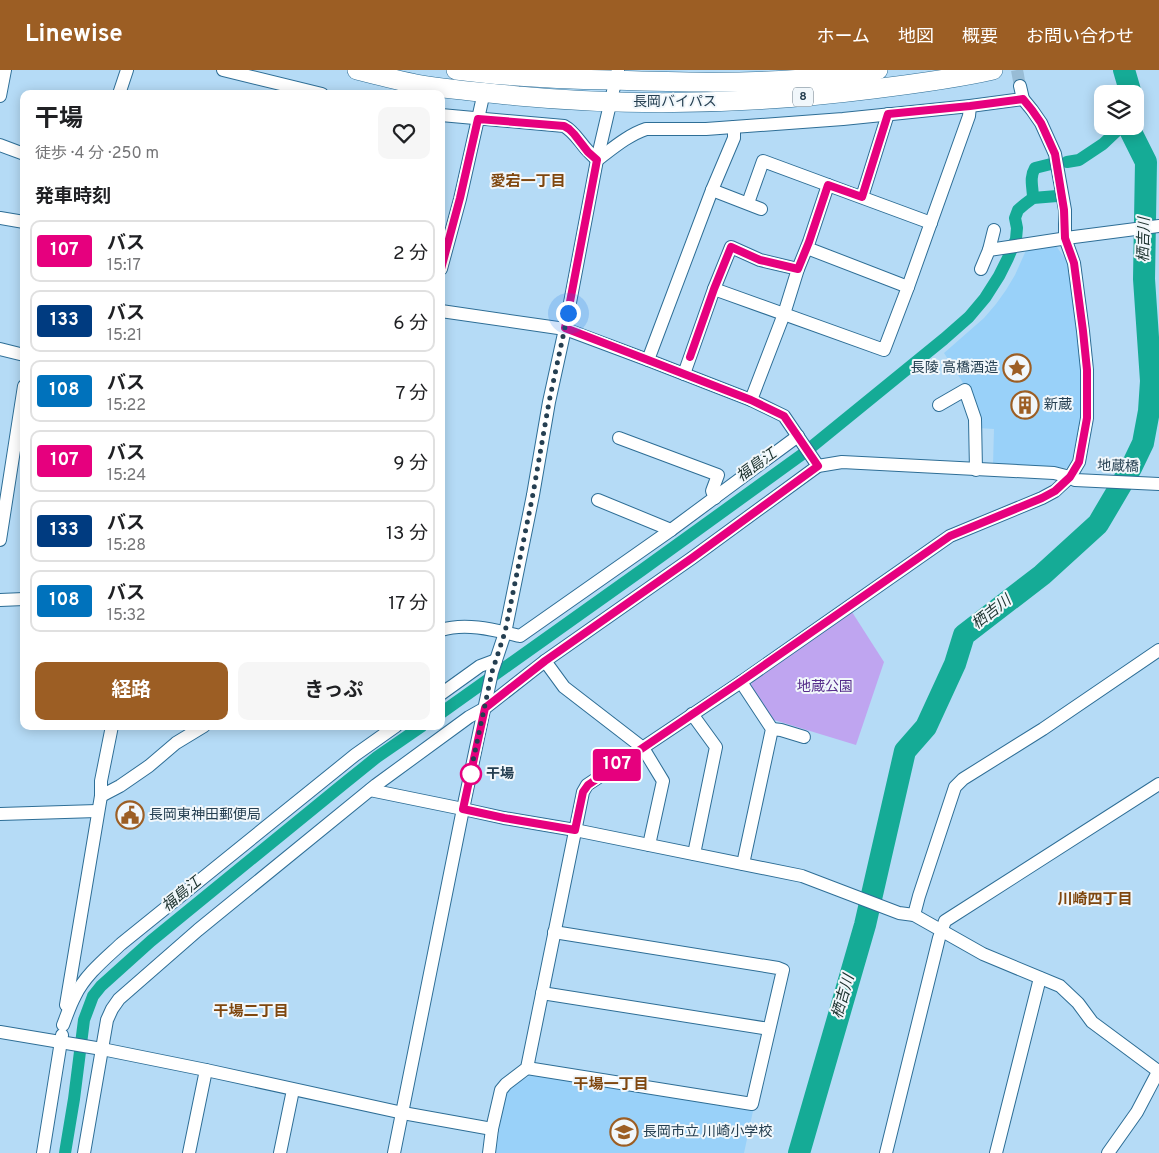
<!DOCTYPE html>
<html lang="ja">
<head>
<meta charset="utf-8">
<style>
	:root { --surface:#fff; --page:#f6f6f6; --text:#202124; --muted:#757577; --line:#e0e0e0; --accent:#9c5e24 }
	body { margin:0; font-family:Overpass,"Noto Sans JP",sans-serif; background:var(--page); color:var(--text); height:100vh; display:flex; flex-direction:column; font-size:19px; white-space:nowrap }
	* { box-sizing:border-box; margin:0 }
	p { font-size:16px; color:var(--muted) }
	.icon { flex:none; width:28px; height:28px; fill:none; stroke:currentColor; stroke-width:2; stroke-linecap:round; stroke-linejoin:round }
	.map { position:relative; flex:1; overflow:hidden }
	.sheet { position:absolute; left:20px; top:20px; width:425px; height:640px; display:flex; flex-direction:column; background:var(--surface); border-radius:10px; box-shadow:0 2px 12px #0003 }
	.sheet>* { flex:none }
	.badge { padding:0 10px; border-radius:4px; font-size:18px; line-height:32px }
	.fabs { position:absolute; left:1094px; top:15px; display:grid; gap:10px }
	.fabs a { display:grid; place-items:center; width:50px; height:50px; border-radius:10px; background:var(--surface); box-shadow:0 2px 12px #0003; font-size:25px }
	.you { position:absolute; width:25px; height:25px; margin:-12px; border:4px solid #fff; border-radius:50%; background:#1a73e8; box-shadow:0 0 0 8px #1a73e833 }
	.map>.badge { position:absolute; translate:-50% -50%; box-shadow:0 0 0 2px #fff }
	h2 { padding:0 15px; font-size:19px; line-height:45px }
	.round { display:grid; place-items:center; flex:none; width:52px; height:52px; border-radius:10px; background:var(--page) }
	.overview { display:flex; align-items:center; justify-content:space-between; height:85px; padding:0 15px }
	h1 { font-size:24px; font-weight:700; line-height:38px }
	.primary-button { display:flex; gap:10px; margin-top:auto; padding:10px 15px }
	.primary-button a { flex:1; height:58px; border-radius:10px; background:var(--accent); color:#fff; font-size:20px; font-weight:700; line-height:58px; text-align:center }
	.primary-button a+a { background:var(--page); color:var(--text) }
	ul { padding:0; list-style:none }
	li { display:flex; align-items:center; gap:15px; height:62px; margin:0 10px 8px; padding:0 5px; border:2px solid var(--line); border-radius:10px }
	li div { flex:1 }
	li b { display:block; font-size:19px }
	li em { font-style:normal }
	li .badge { min-width:55px; font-weight:700; text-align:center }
	header { display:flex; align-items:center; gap:30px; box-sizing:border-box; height:70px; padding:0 25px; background:var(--accent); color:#fff }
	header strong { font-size:24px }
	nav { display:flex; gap:28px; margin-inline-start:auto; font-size:18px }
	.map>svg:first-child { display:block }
	.built { fill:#99d1f9 }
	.green { fill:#bfa5f0 }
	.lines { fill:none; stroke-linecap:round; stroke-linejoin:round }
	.canal { stroke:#15ab96; stroke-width:12 }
	.river { stroke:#15ab96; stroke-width:22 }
	.minor-tunnel { stroke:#98bcd5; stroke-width:12; stroke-dasharray:12 6; stroke-linecap:butt }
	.minor-casing { stroke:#2e6e96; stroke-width:14 }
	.highway-casing { stroke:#2e6e96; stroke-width:20 }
	.minor { stroke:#fff; stroke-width:12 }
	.highway { stroke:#fff; stroke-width:19 }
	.line-casing { stroke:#fff; stroke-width:11 }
	.line { stroke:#e6007e; stroke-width:8 }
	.walk { stroke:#253f51; stroke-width:5; stroke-dasharray:0 9 }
	.stop-dot { fill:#fff; stroke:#e6007e; stroke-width:2.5 }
	.labels { text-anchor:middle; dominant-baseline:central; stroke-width:4; stroke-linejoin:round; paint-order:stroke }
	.shield { fill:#f1f7fb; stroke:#627684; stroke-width:1 }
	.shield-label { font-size:12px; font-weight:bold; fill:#253f51 }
	.street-label { font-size:14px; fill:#253f51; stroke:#f1f7fb }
	.poi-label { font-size:14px; fill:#253f51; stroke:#f1f7fb; text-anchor:start }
	.park-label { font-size:14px; fill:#552c8a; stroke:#f1f7fb }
	.stop-label { font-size:14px; font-weight:bold; fill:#253f51; stroke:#f1f7fb; text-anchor:start }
	.neighbourhood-label { font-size:15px; font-weight:bold; fill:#7f470f; stroke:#f1f7fb }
	.water-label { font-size:15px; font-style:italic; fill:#1a302c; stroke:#f1f7fb }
</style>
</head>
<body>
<header>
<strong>Linewise</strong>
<nav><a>ホーム</a><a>地図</a><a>概要</a><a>お問い合わせ</a></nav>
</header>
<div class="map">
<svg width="1159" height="1083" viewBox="0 0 1159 1083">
	<rect width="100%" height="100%" fill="#b5dbf6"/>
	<g class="built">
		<path d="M1054,173L1069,194L1079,268L1082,344L1070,398L993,395L994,359L978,358V345L966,313H963L944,283L984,248L996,234L1006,220L1015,205L1028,176Z"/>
		<path d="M531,1005L753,1041L744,1083H496L504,1027L513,1016Z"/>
	</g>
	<path class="green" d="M852,542L884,592L856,675L774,650L750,618L753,610Z"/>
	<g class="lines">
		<g class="canal">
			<path d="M1067,92L1079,90L1103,74L1122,56"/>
			<path d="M1033,128C1033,117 1029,108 1035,98L1051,94"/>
			<path d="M441,643L642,500L804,383L944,269L969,247L985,228L999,206L1008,188L1016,169L1017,158L1015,148L1018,140L1025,134L1033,128L1057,126"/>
			<path d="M65,1083L74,1029L84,950L93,926L101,916L151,871L341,716L377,687L422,656"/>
		</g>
		<g class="river">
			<path d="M1124,0L1131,24"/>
			<path d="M799,1083L865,855L905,681L926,657L955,594L964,565L1042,505L1098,454L1131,398L1143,373L1149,341L1151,311L1144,209L1146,92L1128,56"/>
		</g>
		<path class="minor-tunnel" d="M1017,0L1020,16"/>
		<g class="minor-casing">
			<g id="minor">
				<path d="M223,0L322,24"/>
				<path d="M119,24L127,0"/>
				<path d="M0,26L5,0"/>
				<path d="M441,45L564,56C575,62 580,73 588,81C591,84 594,87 597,90C612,79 628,65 646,59H706L843,49L970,36L1023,29"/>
				<path d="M0,75L24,84"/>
				<path d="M712,120L761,139"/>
				<path d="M862,127L888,44"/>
				<path d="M748,133L763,91L828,115"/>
				<path d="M0,148L24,152"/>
				<path d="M807,178L908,217"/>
				<path d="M989,180L994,160"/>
				<path d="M441,199L460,129L484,22"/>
				<path d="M981,199L989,180L1074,167L1159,156"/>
				<path d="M714,219L884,280L908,217L969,46L970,36"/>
				<path d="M441,241L565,259L648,290L751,330L784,346L818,396"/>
				<path d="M0,279L24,285"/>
				<path d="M648,290L712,120L734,68V57"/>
				<path d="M684,304L714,219L731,177L760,190L798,199"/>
				<path d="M751,330L784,244L798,199L809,172L828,115L931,153"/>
				<path d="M939,335L965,320L975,349L976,400"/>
				<path d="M619,368L718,405L712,421L715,428"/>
				<path d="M598,430L671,460"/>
				<path d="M0,470L24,316"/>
				<path d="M0,530L24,529"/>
				<path d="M441,560C466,552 495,560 520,566L671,460L798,366"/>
				<path d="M545,591L564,617L643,678L663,711L649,775"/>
				<path d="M741,612L772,659L743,794"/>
				<path d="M441,624L480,596L496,590"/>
				<path d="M692,644L716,677L694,784"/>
				<path d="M772,659L781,660L804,667"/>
				<path d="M370,720L463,739L504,748L575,760L802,806L899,843L914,845L983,884L1060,916L1078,933L1092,952L1158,1001"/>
				<path d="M101,726L120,716L149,696L176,673L204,656"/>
				<path d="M0,744L97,741"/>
				<path d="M914,845L919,826L955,717L963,709L1043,659L1159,580"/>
				<path d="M542,923L769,959"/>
				<path d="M66,935L101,726V711L112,656"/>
				<path d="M63,955C67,945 70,935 75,926C85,905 105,889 121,874L355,685L396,656"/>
				<path d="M0,962L102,979L206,1000L403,1043L492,1059"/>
				<path d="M527,998L752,1034L783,900L778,898L554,862"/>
				<path d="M43,1083L62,965"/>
				<path d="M84,1083L107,950L112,939L119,929L198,860L376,715L469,647L485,638L545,591L692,488L818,396L842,392L1054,403L1070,407L1075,410L1159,414"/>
				<path d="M189,1083L206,1000"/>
				<path d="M280,1083L293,1020"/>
				<path d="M394,1083L463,739L492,602L505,563L533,425L549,332L565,259L597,90L618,0"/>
				<path d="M489,1083L492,1059L501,1020L506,1014L527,998L583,722L587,715L741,612L950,466L1042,428L1055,421L1070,407L1079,392L1087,348V300L1083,261L1074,193L1065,168V140L1055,84L1041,53L1032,40L1023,29L1020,16"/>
				<path d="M886,1083L939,868L945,851L1159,714"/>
				<path d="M996,1083L1040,908"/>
				<path d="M1108,1083L1137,1042L1159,1000"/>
			</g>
		</g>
		<g class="highway-casing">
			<g id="highway">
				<path d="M357,0C377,5 396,10 416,14C449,20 484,22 518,26C636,37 755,34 873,19C914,14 954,9 993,0"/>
				<path d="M456,0C508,7 560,9 612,10C675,12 739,14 802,9C828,7 853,3 878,0"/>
			</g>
		</g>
		<use href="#minor" class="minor"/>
		<use href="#highway" class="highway"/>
	</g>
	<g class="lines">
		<g class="line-casing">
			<path id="line" d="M441,199L460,128L478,49L564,56L569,59L574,64L588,82L597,90L565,258L648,290L751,330L784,346L818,396L692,488L545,591L485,638L463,739L504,748L575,760L583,722L588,715L740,612L950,466L1042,428L1055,421L1070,407L1079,392L1087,348V300L1083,261L1074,193L1065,168L1064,140L1055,84L1041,53L1032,40L1023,29L970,36L888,44L862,127L828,115L809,172L798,199L760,190L731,177L714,219L690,287"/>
		</g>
		<use href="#line" class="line"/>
		<path class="walk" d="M471,704L470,705L492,602L505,562L533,424L549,332L568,243"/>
	</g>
	<defs>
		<g id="sight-ring" transform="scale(1.4375)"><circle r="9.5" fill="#f1f7fb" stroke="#9c5e24" stroke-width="1.5"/><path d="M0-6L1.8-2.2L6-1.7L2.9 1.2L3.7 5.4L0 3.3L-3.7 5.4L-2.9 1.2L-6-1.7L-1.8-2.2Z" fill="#9c5e24"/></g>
		<g id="building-ring" transform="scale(1.4375)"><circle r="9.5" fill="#f1f7fb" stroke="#9c5e24" stroke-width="1.5"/><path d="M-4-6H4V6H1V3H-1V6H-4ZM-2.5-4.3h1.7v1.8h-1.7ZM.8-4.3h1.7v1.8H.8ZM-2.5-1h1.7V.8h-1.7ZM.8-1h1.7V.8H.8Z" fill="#9c5e24"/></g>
		<g id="civic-ring" transform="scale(1.4375)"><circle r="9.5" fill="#f1f7fb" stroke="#9c5e24" stroke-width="1.5"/><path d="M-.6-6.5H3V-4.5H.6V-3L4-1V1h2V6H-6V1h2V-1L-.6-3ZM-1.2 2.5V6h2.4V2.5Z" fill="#9c5e24"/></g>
		<g id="school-ring" transform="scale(1.4375)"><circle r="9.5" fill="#f1f7fb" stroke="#9c5e24" stroke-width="1.5"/><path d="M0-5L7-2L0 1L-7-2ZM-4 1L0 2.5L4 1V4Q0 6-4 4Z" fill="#9c5e24"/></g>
	</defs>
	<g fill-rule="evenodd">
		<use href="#sight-ring" x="1017" y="298"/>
		<use href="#building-ring" x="1025" y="335"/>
		<use href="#civic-ring" x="130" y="745"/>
		<use href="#school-ring" x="624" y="1062"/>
	</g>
	<circle class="stop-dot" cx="471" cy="704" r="10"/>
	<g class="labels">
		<rect class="shield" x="793" y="17.5" width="20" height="19" rx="4"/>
		<g class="shield-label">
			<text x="803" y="27">8</text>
		</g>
		<g class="street-label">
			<text x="675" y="32">長岡バイパス</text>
			<text transform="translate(1118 397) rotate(2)">地蔵橋</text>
		</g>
		<g class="poi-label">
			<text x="998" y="298" text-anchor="end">長陵 高橋酒造</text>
			<text x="1044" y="335">新蔵</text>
			<text x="149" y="745">長岡東神田郵便局</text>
			<text x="643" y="1062">長岡市立 川崎小学校</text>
		</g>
		<g class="park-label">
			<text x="825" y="617">地蔵公園</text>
		</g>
		<g class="stop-label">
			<text x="486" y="704">干場</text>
		</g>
		<g class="neighbourhood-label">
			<text x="528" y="112">愛宕一丁目</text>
			<text x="1095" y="830">川崎四丁目</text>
			<text x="251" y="942">干場二丁目</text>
			<text x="611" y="1015">干場一丁目</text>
		</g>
		<g class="water-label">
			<text transform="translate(1145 170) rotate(-89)">栖吉川</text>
			<text transform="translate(757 396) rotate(-36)">福島江</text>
			<text transform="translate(992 543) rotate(-38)">栖吉川</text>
			<text transform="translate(182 825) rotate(-39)">福島江</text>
			<text transform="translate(844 927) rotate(-74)">栖吉川</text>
		</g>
	</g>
</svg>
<div class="fabs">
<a><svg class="icon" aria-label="layers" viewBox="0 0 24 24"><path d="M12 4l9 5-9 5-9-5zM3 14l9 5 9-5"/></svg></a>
</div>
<div class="you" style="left:568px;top:243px"></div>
<b class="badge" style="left:617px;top:695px;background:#e6007e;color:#fff">107</b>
<section class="sheet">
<div class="overview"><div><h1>干場</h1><p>徒歩 · 4 分 · 250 m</p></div><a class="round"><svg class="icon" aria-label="heart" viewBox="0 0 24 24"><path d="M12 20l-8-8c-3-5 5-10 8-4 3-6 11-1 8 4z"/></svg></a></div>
<h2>発車時刻</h2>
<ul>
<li><span class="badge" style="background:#e6007e;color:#fff">107</span><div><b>バス</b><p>15:17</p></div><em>2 分</em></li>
<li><span class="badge" style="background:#003b80;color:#fff">133</span><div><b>バス</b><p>15:21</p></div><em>6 分</em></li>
<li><span class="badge" style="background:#0072bc;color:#fff">108</span><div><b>バス</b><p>15:22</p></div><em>7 分</em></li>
<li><span class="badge" style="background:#e6007e;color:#fff">107</span><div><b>バス</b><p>15:24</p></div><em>9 分</em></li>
<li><span class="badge" style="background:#003b80;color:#fff">133</span><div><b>バス</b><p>15:28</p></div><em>13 分</em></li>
<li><span class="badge" style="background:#0072bc;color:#fff">108</span><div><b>バス</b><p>15:32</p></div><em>17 分</em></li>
</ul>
<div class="primary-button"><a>経路</a><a>きっぷ</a></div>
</section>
</div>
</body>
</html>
